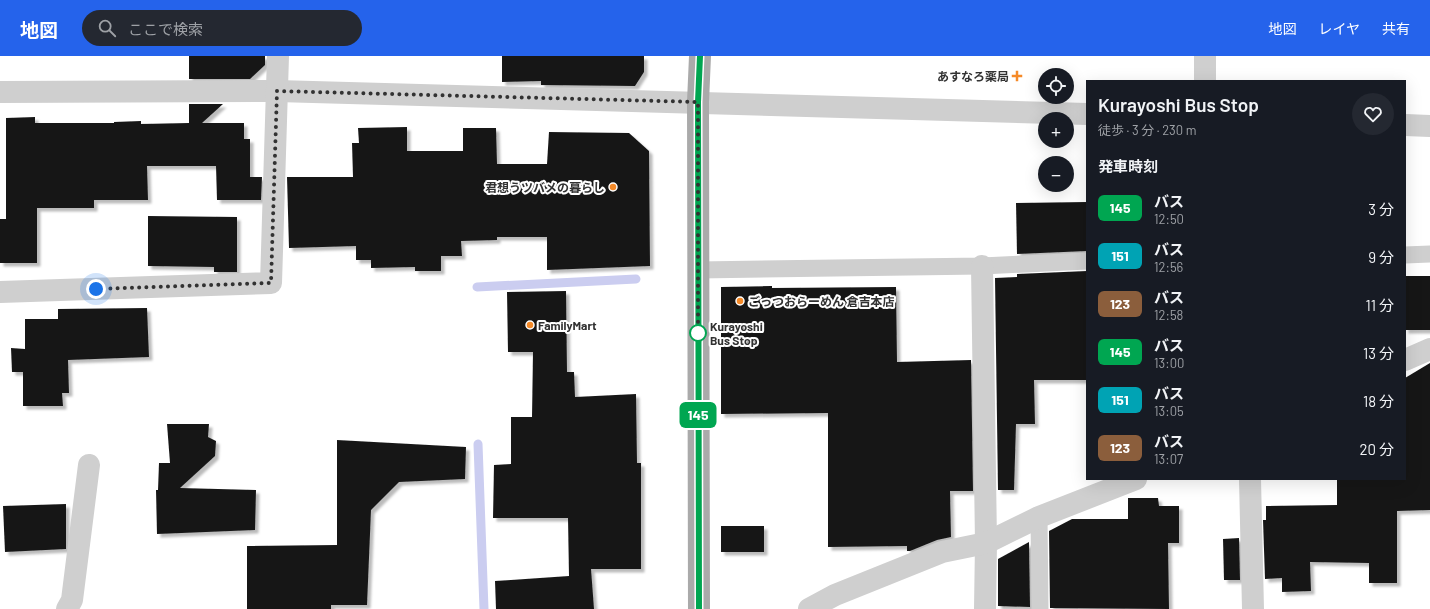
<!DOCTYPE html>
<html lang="ja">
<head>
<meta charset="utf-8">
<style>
	:root { --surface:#171b24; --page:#242831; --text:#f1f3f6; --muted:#9ea1a6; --accent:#2563eb }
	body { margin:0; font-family:Barlow,"Noto Sans JP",sans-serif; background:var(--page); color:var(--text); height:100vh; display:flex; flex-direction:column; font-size:15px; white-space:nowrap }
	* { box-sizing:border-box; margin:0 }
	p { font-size:13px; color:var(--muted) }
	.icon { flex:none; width:22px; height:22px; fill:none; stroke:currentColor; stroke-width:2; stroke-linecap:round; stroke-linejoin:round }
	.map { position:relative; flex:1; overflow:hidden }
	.drawer { position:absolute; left:1086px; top:24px; width:320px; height:400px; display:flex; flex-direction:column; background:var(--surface); border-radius:0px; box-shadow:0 4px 16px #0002 }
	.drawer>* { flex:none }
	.badge { padding:0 8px; border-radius:6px; font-size:14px; line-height:26px }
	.tools { position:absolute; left:1038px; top:12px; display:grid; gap:8px }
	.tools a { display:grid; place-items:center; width:36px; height:36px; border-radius:50%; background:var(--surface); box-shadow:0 4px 16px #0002; font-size:20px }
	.you { position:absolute; width:20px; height:20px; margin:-10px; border:3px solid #fff; border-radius:50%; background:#1a73e8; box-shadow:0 0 0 6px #1a73e833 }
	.map>.badge { position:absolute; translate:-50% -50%; box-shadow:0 0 0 2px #fff }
	h2 { padding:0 12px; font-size:15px; line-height:36px }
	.round { display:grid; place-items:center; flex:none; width:42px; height:42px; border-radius:21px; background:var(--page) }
	.headline { display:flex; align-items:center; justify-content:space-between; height:68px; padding:0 12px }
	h1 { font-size:19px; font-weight:600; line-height:30px }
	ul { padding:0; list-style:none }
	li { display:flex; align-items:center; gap:12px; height:48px; padding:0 12px }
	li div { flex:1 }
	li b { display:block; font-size:15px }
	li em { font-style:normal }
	li .badge { min-width:44px; font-weight:700; text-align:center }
	header { display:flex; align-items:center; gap:24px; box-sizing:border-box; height:56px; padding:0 20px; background:var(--accent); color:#fff }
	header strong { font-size:19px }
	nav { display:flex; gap:22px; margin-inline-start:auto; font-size:14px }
	.search { width:280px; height:36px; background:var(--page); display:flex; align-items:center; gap:10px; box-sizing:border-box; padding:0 14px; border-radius:22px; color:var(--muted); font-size:15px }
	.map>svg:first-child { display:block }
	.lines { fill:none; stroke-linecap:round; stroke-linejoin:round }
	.stream { stroke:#cbcdf0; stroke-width:9 }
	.building { fill:#191919; filter:url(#shadow) }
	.service { stroke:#cfcfcf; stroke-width:17 }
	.minor { stroke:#cfcfcf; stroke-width:22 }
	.primary { stroke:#aaa; stroke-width:22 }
	.line-casing { stroke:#fff; stroke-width:9 }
	.line { stroke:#00a651; stroke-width:6 }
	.walk { stroke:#323232; stroke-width:4; stroke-dasharray:0 7.2 }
	.poi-dot { fill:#f58a28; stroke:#fff; stroke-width:1.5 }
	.stop-dot { fill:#fff; stroke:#00a651; stroke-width:2 }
	.labels { text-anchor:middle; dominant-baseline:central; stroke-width:4; stroke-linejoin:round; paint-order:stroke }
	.poi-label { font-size:12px; font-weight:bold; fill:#323232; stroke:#fff; text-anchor:end }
	.stop-label { font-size:12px; font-weight:bold; fill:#323232; stroke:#fff; text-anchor:start }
</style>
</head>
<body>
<header>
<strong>地図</strong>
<div class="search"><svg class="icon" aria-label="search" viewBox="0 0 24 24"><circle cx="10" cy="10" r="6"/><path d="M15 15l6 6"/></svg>ここで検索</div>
<nav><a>地図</a><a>レイヤ</a><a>共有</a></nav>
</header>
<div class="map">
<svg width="1430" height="553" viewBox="0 0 1430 553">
	<defs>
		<filter id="shadow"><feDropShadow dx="3.5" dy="3.5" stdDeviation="1" flood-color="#0004"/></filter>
	</defs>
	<rect width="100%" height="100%" fill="#fff"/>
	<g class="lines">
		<g class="stream">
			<path d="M477,231L636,223"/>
			<path d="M478,388L484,553"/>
		</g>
	</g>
	<g class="building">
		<path d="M189,0H265V9L250,23H189Z"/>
		<path d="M502,0H644V16L635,30L541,29V25L502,26Z"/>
		<path d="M189,48H223L202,67H244V83H250V121H262L261,144H217L216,110H147L148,144H94V152H37V207H0V163H6V62L35,61V67H114V66L141,65V68L189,67Z"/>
		<path d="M407,71V95H463V72H496L497,108H547L549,76L629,77L649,95L650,210L547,214V181H497V184L461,185L462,200H441V215H415V211L371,212V204H356V190L289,192L287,121H353L352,87H359L358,72Z"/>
		<path d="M1087,146V195L1017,198L1016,147Z"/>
		<path d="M148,160L237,161V216H214V211L148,210Z"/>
		<path d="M1087,215V324H1034L1035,368H1016L1014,434H998L995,222L1017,221V218Z"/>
		<rect x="1405" y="220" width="25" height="54"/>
		<path d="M772,230V232L896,231L897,306L971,304L973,435H950L951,481L937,484L910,495H907V490L828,491V357L721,358V231Z"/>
		<path d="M566,235L567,316H574L575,341L636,338L637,407H641V513H591L594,553H496L495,525L569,520L568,462H493L494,409L511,408V361H532L533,296H508L507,236Z"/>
		<path d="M147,252L149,301L68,304L69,337H62L63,350H23V316H12L11,292L25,293V263H58V253Z"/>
		<path d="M1430,307V454L1397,455V527H1369V507L1310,506L1311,535L1282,536V522L1265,523L1263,464H1266V450L1337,449V423H1405V322Z"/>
		<path d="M167,368H209L208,381L216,385L215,400L180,432L256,434L255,474L157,478L156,434H158L159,407H170Z"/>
		<path d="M337,384L466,391L465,423L399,426L371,454L367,549H331V553H247V490L337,489Z"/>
		<path d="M1128,442H1158L1159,450H1179V487H1168L1169,553L1050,552L1049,475L1072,463H1128Z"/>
		<path d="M66,448V493L5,496L3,450Z"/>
		<rect x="721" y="470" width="43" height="26"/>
		<path d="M1239,482L1240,524H1224L1223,483Z"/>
		<path d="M1029,486L1030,551L998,550V503Z"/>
	</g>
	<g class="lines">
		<g class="service">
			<path d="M1405,199L1430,198"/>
			<path d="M698,214L982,210L1087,205"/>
			<path d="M1039,461L1040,553"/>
		</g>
		<g class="minor">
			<path d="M1205,0V25"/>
			<path d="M0,36L277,35L1087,58"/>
			<path d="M1405,69L1430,70"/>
			<path d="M982,210L986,487L985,553"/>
			<path d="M0,236L271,227L278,0"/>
			<path d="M1405,304L1430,293"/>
			<path d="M1250,423L1253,553"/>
			<path d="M67,553L72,544L89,409"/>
			<path d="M809,553L835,539L942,496L986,487L1039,461L1136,423"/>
		</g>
		<path class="primary" d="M699,553L698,46L700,0"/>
	</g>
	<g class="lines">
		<g class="line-casing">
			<path id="line" d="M699,553L698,46L700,0"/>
		</g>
		<use href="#line" class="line"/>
		<path class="walk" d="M96,233L271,227L277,35L698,46V277"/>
	</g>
	<g class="poi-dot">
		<path d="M1015 14h4v4h4v4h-4v4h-4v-4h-4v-4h4z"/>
		<circle cx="613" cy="131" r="4"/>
		<circle cx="740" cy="245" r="4"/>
		<circle cx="530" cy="269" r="4"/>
	</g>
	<circle class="stop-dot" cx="698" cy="277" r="8"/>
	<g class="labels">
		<g class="poi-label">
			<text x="1009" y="20">あすなろ薬局</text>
			<text x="605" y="131">君想うツバメの暮らし</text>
			<text x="748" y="245" text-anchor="start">ごっつおらーめん 倉吉本店</text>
			<text x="538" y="269" text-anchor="start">FamilyMart</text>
		</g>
		<g class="stop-label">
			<text x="710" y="270">Kurayoshi<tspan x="710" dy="14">Bus Stop</tspan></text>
		</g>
	</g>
</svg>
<div class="tools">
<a><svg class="icon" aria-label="locate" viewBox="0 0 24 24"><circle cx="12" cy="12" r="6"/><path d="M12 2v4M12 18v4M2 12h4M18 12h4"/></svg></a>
<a>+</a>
<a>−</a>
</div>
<div class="you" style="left:96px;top:233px"></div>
<b class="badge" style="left:698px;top:359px;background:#00a651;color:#fff">145</b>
<section class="drawer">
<div class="headline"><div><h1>Kurayoshi Bus Stop</h1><p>徒歩 · 3 分 · 230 m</p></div><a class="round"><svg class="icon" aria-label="heart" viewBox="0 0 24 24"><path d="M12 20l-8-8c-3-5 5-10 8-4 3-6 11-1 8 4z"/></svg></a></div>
<h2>発車時刻</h2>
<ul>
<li><span class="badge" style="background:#00a651;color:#fff">145</span><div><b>バス</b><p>12:50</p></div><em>3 分</em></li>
<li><span class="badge" style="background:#00a3b4;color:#fff">151</span><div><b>バス</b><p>12:56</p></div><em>9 分</em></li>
<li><span class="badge" style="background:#8b5e3c;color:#fff">123</span><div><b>バス</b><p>12:58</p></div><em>11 分</em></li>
<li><span class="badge" style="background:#00a651;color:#fff">145</span><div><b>バス</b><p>13:00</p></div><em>13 分</em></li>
<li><span class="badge" style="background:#00a3b4;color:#fff">151</span><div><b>バス</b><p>13:05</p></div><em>18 分</em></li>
<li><span class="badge" style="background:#8b5e3c;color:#fff">123</span><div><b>バス</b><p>13:07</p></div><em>20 分</em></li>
</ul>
</section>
</div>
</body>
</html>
